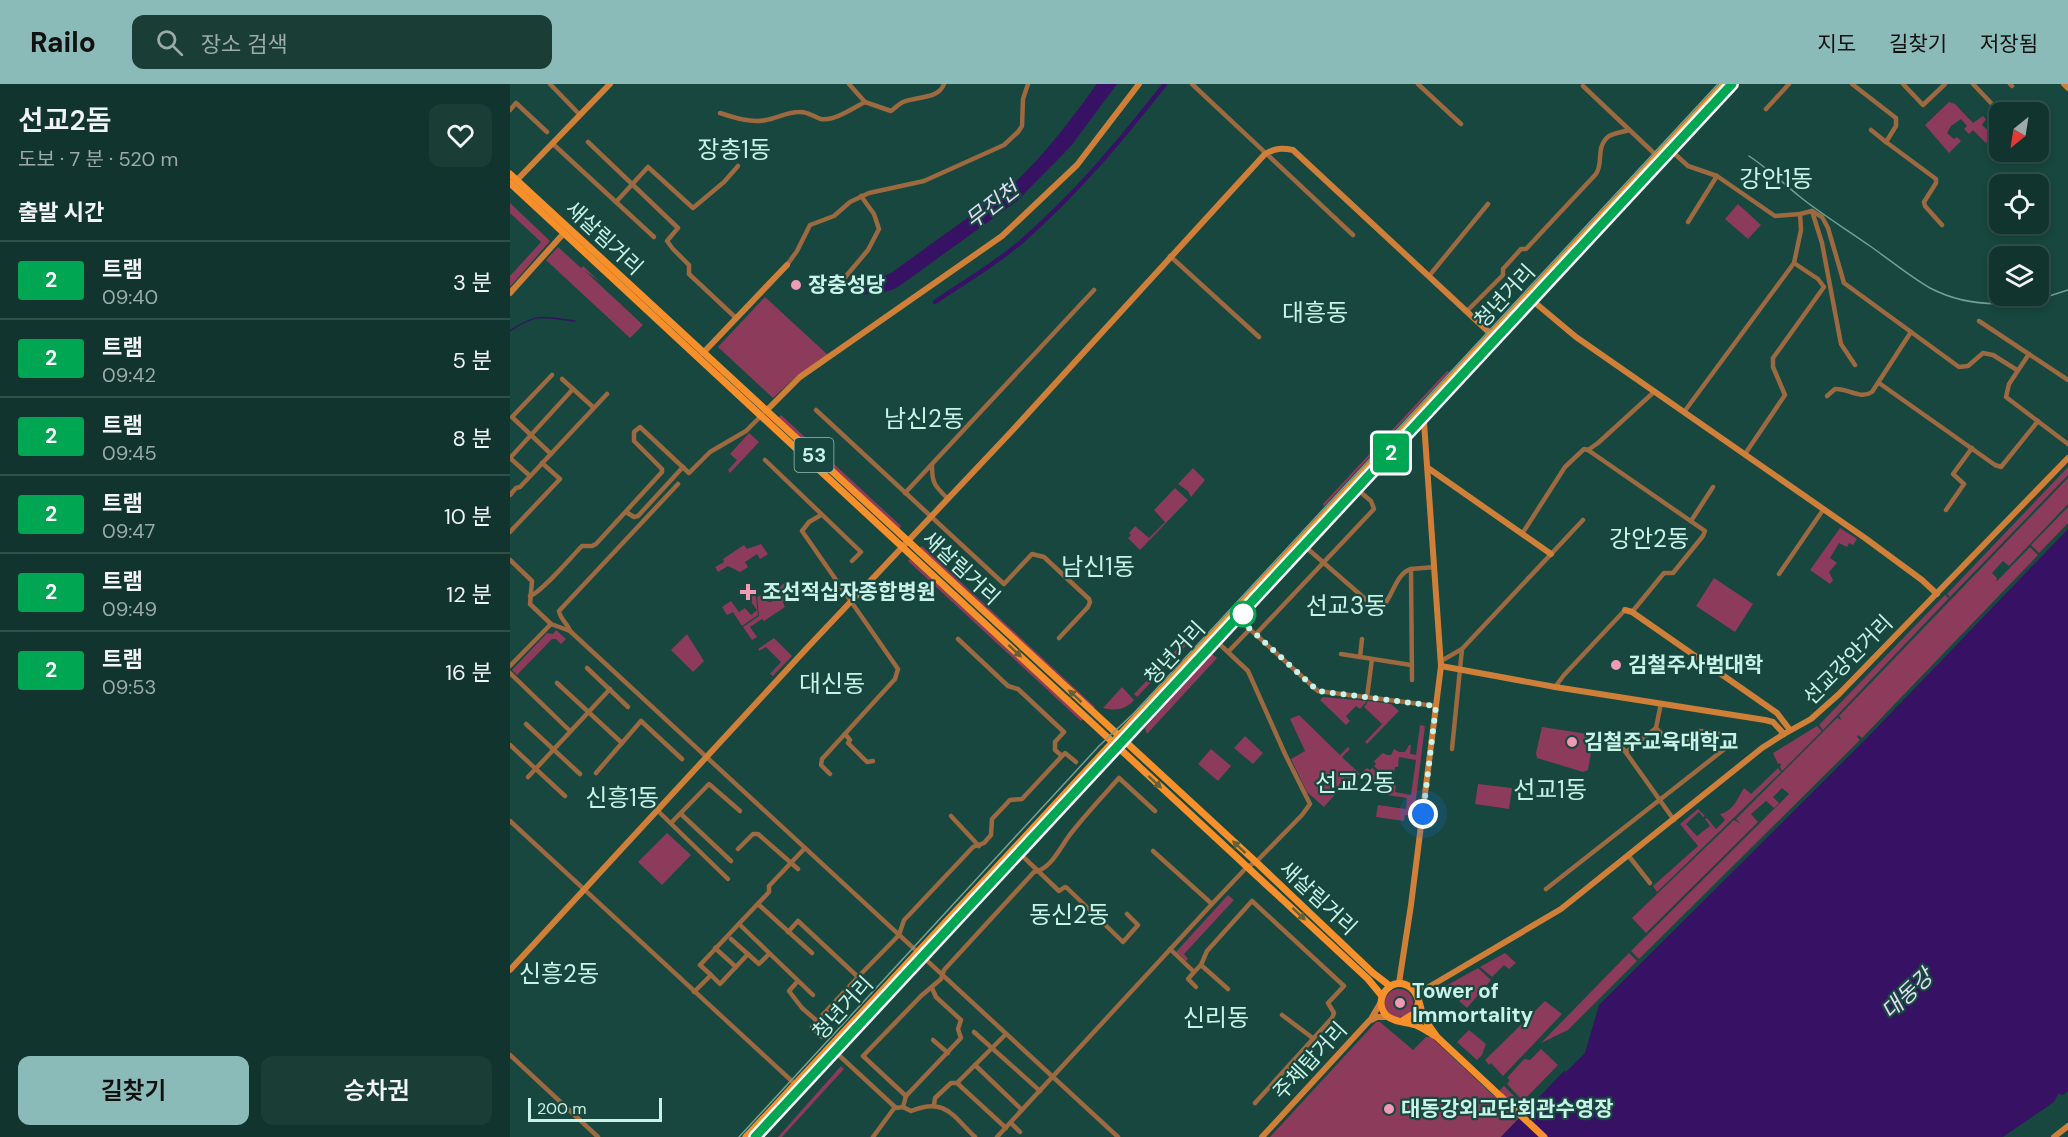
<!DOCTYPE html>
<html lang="ko">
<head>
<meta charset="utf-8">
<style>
	:root { --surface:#11352e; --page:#1a3d36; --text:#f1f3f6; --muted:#9cabaa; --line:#30504a; --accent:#8bbbb9 }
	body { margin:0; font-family:"DM Sans","Noto Sans KR",sans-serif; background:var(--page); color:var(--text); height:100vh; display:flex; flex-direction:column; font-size:22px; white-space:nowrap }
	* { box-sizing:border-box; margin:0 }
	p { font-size:20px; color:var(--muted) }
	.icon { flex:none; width:33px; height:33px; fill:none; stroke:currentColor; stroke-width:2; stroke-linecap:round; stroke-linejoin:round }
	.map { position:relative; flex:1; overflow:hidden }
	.side { display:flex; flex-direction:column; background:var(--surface); width:510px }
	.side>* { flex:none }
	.badge { padding:0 12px; border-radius:4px; font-size:21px; line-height:39px }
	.needle { width:39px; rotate:210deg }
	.controls { position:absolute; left:1479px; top:18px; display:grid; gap:12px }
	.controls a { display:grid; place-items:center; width:60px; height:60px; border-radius:12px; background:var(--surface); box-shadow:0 3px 9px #0003,0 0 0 2px var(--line); font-size:30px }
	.scale { position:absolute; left:18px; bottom:15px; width:134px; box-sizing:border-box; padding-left:6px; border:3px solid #c9f3e8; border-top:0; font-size:16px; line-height:21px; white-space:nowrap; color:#c9f3e8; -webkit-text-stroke:4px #17473e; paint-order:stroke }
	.you { position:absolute; width:30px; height:30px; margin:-15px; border:4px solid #fff; border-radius:50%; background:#1a73e8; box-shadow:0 0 0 9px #1a73e833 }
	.map>.badge { position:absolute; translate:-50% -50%; box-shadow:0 0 0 3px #fff }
	h2 { padding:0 18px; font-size:22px; line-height:54px }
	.round { display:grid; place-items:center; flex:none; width:63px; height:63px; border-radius:12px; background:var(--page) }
	.overview { display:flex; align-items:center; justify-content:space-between; height:102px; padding:0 18px }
	h1 { font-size:28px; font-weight:600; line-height:45px }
	.primary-button { display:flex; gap:12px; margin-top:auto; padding:12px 18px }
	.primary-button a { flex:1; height:69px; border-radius:12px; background:var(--accent); color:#111; font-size:24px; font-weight:600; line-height:69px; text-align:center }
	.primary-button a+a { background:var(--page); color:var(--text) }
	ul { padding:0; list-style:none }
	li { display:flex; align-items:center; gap:18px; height:78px; padding:0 18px; border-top:2px solid var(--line) }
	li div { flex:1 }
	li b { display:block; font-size:22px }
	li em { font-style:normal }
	li .badge { min-width:66px; font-weight:700; text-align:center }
	header { display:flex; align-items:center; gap:36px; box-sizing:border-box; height:84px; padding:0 30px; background:var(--accent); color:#111 }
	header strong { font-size:28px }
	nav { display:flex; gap:33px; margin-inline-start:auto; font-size:21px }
	.search { width:420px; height:54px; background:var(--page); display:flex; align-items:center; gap:15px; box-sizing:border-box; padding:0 21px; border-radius:12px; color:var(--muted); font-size:22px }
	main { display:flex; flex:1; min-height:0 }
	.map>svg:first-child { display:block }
	.green { fill:#8c3b5a }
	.water { fill:#371264 }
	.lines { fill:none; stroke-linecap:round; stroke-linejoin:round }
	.stream { stroke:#371264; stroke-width:1.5 }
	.canal { stroke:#371264; stroke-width:4.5 }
	.street { stroke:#9c6940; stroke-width:4.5 }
	.secondary { stroke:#d07f39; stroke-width:6 }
	.primary { stroke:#f78f2b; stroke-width:7 }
	.tram { stroke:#73a096; stroke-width:1.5 }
	.rail { stroke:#73a096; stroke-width:1.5 }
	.oneway { fill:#656037 }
	.line-casing { stroke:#fff; stroke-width:14 }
	.line { stroke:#00a651; stroke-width:9 }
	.walk { stroke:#c9f3e8; stroke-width:6; stroke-dasharray:0 10.8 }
	.poi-dot { fill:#f09ab6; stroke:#17473e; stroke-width:2 }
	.stop-dot { fill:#fff; stroke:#00a651; stroke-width:3 }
	.labels { text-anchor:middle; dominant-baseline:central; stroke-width:4.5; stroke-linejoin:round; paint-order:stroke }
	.shield { fill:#17473e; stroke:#94bfb5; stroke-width:1.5 }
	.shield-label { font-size:20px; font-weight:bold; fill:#c9f3e8 }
	.street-label { font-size:21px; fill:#c9f3e8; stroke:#17473e }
	.poi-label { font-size:21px; font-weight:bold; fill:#c9f3e8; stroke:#17473e; text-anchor:start }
	.water-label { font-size:22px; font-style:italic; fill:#e2dbf3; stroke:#17473e }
	.quarter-label { font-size:24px; fill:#c9f3e8; stroke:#17473e }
</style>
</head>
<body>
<header>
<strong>Railo</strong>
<div class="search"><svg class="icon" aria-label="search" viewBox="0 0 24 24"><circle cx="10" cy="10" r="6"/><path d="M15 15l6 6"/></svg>장소 검색</div>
<nav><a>지도</a><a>길찾기</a><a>저장됨</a></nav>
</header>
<main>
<section class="side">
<div class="overview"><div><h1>선교2돔</h1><p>도보 · 7 분 · 520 m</p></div><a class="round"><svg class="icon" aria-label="heart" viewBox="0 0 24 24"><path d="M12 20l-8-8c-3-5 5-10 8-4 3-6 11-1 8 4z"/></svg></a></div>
<h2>출발 시간</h2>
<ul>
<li><span class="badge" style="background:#00a651;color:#fff">2</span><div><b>트램</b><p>09:40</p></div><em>3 분</em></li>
<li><span class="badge" style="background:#00a651;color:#fff">2</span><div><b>트램</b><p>09:42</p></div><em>5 분</em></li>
<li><span class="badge" style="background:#00a651;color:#fff">2</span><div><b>트램</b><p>09:45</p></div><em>8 분</em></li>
<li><span class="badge" style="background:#00a651;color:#fff">2</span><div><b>트램</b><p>09:47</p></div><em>10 분</em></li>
<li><span class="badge" style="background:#00a651;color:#fff">2</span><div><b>트램</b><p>09:49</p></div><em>12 분</em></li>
<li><span class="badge" style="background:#00a651;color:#fff">2</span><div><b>트램</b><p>09:53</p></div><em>16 분</em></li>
</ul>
<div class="primary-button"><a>길찾기</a><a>승차권</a></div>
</section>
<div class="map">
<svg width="1558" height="1053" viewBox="0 0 1558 1053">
	<rect width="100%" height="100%" fill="#17473e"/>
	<g class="green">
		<path d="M1439,18L1445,20L1463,39L1473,32L1476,35L1472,41L1483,51L1476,59L1463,46L1459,50L1454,45L1457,42L1451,35L1441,42L1437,49L1444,55L1447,53L1451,57L1439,69L1415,41Z"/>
		<path d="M0,119L40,157L0,203V192L31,158L0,129Z"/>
		<path d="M1228,120L1251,141L1238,155L1215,135Z"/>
		<path d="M48,163L71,184L73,182L90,198L74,186L133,241L120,254L36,176Z"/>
		<path d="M255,213L318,271L287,292L263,314L208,263Z"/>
		<path d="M937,287L939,288L814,422L813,420Z"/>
		<path d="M271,331L391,442L389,445L268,334Z"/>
		<path d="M239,349L249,358L220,389L218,386L227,376L220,370Z"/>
		<path d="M1558,383V391L1440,513L1437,510Z"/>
		<path d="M683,384L695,396L681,413L678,407L668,400Z"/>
		<path d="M1558,394V420L1499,482L1493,477L1482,489L1487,494L1486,496L1487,497L1520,463L1528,471L1352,654L1348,651L1347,653L1350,656L1129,875L1121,867L1279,710L1272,704L1263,713L1269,719L1264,724L1256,717L1241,730L1248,738L1136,849L1122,834L1224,736L1231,740L1226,735L1327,634L1332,636L1329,632Z"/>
		<path d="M665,404L678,416L630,466L618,454L621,451L619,449L625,442L639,454L655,438L644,426Z"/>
		<path d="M1558,423V439L1529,469L1521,461Z"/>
		<path d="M1330,444L1347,455L1343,461L1339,459L1337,463L1329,459L1320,474L1327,479L1319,488L1323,496L1320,500L1300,486Z"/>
		<path d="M251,460L258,470L250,475L247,470L235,478L238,483L230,488L218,482L208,488L205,483L214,478L213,475L234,461L237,465Z"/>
		<path d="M412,462L585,623L583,625L409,464Z"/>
		<path d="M400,475L573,635L571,637L398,477Z"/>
		<path d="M1204,494L1243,520L1225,548L1186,522Z"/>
		<path d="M276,498L281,505L275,509L278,514L273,518L275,523L254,537L252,535L240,543L247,553L242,556L233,543L249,532L247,513L253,510L258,518H261L270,513L267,504Z"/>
		<path d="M240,509L246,513L248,531L232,542L223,528L217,531L212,523L221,517L229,528L235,524L241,531L247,526L236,511Z"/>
		<path d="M1435,511L1439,514L1313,646L1309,641Z"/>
		<path d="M688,543L691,546L627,613L624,610Z"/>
		<path d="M46,546L56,555L51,560L46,555H42L7,591L2,586L37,549L43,550Z"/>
		<path d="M177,550L194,577L183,588L161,566Z"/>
		<path d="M264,554L282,572L263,592L260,590L271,578L256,563L249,567L248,565Z"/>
		<path d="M702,570L707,574L637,650L635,644Z"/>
		<path d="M612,603L624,616C615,626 606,627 593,624Z"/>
		<path d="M813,613L857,617L850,625L846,622L836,632L840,637L836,641L810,616Z"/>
		<path d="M858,617L881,620L889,627L857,660L855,658L872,640L854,623Z"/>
		<path d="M789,631L830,671L838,663L840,665L832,673L850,690L857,684L860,686L862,684L873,694L883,696V699H886L885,708L901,711L906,676L889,673L888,683H885L883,694L874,692L864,682L866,680L864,677L873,669L877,671H881L884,665L889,668H895L899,661H901L900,670L906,671L910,641L915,642L903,738H901V732L895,731L894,737L866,733L868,721L896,725L897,714L870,710L872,697L852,694L843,686L842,688L845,691V695L835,694L829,701V706L814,723L797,708L781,675L795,667L780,635Z"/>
		<path d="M1307,642L1312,647L1272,687L1270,683L1271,681L1270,679L1268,680L1263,669Z"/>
		<path d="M1032,643L1084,651L1078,686L1073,688L1027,674L1026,669Z"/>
		<path d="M735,652L753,669L743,680L724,664Z"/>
		<path d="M701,665L721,682L708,697L688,680Z"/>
		<path d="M1268,684L1271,688L1147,808L1143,802L1188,762L1170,740L1188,725L1195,732L1193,733L1189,728L1176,740L1187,752L1200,742L1195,735L1197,734L1206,745L1215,736L1210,730C1225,726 1227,714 1234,704L1241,710Z"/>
		<path d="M968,700L1002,704L999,725L965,720Z"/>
		<path d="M157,749L181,771L152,801L128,778Z"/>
		<path d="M718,811L724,816L674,870L678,875L676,877L666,868Z"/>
		<path d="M995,869L1006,879L999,885L994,881L982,893L970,883Z"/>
		<path d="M1119,869L1127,877L1058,946L1031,959Z"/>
		<path d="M968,884L981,896L957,924L949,917L960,906L955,901L943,914L937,916L932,904Z"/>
		<circle cx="889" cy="919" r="14"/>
		<path d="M1035,917L1052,930L993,992L981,979L979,981L975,976Z"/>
		<path d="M866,938H870L903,966L916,953H921L984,1012L994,1002L1011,1019L1002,1029L1008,1035L991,1053H760Z"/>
		<path d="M959,946L976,960L972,971L967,976L947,958Z"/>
		<path d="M1031,965L1048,981L1013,1017L997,1000L1000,996L997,994L1014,975L1020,976Z"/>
		<path d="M331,982L334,985L272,1053H268Z"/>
	</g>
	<g class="water">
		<path d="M587,0H607L561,62L507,117L388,203C374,210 359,211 343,210L337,203L338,196L367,195L381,189L499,104C533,73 560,37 587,0Z"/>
		<path d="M1558,445V1007L1553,1011L1548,1010L1544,1018L1493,1053H991L1054,987L1056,988L1075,969L1089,921L1356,655Z"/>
	</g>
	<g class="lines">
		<path class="stream" d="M0,247C28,228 33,233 65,237"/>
		<path class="canal" d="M425,218C454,198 486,180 512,157C567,109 610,57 655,0"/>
		<g class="street">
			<path d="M40,0L70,31"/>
			<path d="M339,0L355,18"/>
			<path d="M682,0L843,151"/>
			<path d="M908,0L951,40"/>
			<path d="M1342,0L1386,34V42L1376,58L1426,95V99L1414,118L1415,122L1432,141"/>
			<path d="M1393,0L1413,21L1435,0"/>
			<path d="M1463,0L1482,20"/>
			<path d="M1500,0L1502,2"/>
			<path d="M1073,2L1147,72"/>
			<path d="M1256,25L1279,0"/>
			<path d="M0,26L6,19L37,48"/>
			<path d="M210,29C225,34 241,39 256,36C267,34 278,28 289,28C298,27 303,33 311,35C325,37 343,24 355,18L381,27C385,24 389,20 393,18C406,12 428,16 434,0"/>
			<path d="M1361,46L1376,58"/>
			<path d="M78,58L168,144L157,157L163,165L179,181V190L226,234"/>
			<path d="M43,60L144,153"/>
			<path d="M1156,62L1178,82L1207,92L1265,132L1290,130L1302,127L1312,133L1318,144L1334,199L1449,283L1458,282L1473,269L1483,271L1507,286"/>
			<path d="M106,118L138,83L183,124L214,98L228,82"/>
			<path d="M1302,127L1312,159L1331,260L1345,281"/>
			<path d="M1178,138L1207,92"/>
			<path d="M660,172L749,253"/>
			<path d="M277,181L287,167L300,141L324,132L340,118L359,109L414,97L494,61L508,48L512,42L513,15L518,0"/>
			<path d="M919,192L978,120"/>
			<path d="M332,197L358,166L369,145L364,130L351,112"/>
			<path d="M957,227L993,191V185L1011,165H1016L1086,90C1094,78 1085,63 1099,52C1104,49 1113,48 1119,46"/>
			<path d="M1469,237L1558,296"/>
			<path d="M1519,270L1499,300L1496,313L1558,360"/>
			<path d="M52,295L83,323"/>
			<path d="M1369,299L1485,381L1491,383L1528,337"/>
			<path d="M1317,312L1325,305C1338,304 1350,316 1362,308L1401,248"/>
			<path d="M306,326L494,500L522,470L534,473L579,515L580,518L578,523L549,554"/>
			<path d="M1174,328L1284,179L1291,146L1290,130"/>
			<path d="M1078,366L1195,447L1193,452L1163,489H1154L1122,528"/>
			<path d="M41,370L2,333L42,291"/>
			<path d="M1235,370L1275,311L1263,283V274L1314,203L1308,195L1284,179"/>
			<path d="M255,376L351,468L342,477"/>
			<path d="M422,381C422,399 424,401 437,414"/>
			<path d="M20,392L0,374L63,305"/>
			<path d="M168,400L49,527C50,535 58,540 60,547L608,1053"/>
			<path d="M395,409L584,206"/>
			<path d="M0,411L6,404L10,403L97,310"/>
			<path d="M1436,426L1454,400L1443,390L1462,364"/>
			<path d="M116,428L124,433L128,432L173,383"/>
			<path d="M311,431L299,438L292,447L388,585L385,595L312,675L311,681L320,690"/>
			<path d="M1181,437L1203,403"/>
			<path d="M0,448L50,395L32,379"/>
			<path d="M1012,450L1055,383L1074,365L1078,366L1088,359L1144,308"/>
			<path d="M799,466L868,526C883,517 884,490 901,485"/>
			<path d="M0,476L22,497L20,520L41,540"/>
			<path d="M1269,490L1313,426"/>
			<path d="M20,512C32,508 61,473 72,462H82L86,460L152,388V385L124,357V348L130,343L179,389L200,368L236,347L251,332"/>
			<path d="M723,530L808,607L926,622"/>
			<path d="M746,550L864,425L861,417L842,401"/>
			<path d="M718,568L740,545"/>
			<path d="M831,570L901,581"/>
			<path d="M850,573L852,555"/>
			<path d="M931,577L952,565L1073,436"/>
			<path d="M0,582L41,540L60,547"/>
			<path d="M77,584L118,623"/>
			<path d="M0,589L60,647"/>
			<path d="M902,596L901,485L925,483"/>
			<path d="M47,599L112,659"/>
			<path d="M1045,603L1054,591L1115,526"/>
			<path d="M857,613L862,575"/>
			<path d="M16,640L70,690"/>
			<path d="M335,650L340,656L338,659L357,678L363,677"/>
			<path d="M0,661L55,712"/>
			<path d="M1112,663L1164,736"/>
			<path d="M942,665L952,565"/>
			<path d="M1116,668L1146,644"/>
			<path d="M552,672L555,669L566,678"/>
			<path d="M86,689L131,637L172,675"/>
			<path d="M18,693L100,605"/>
			<path d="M148,727L218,795"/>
			<path d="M171,730L221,777"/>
			<path d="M441,732L469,762"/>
			<path d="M0,737L285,1000"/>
			<path d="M161,739L199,700L230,727"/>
			<path d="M504,764L549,807L555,803L557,804L613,858L628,841L617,830"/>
			<path d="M228,765L243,750H248L288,785"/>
			<path d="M643,767L702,820"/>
			<path d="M1118,771L1140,799"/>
			<path d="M1036,805L1226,656V654L1224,652L1190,647L1188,659L1155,653L1146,644L1151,619"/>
			<path d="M248,820L302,869"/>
			<path d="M229,840L303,911"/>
			<path d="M278,848L288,837L348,893L389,851L394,836L398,832L463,763L474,759L481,751L482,735L500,716L512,715L552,672L545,666V658L554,648L508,605L498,602L448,555"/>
			<path d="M221,855L249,880L259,870"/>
			<path d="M205,864L226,883"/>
			<path d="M660,865L684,888L691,881L718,905"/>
			<path d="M691,881L697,867L742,817L834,902L818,919L824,929L822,934L745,1019"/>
			<path d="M684,888L678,895L686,903"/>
			<path d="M201,891L210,900L238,870"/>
			<path d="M287,898L279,907L292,924L307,937L302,943L312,953"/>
			<path d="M422,904L426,913L451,936L448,945L451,954L396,1012L353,972L411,912L431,895L434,886L524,788C542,785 551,761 562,748C577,729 593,712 609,694L645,727"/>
			<path d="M184,908L201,891L190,881L259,808V802L295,764"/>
			<path d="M772,931L804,955"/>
			<path d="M307,937L348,893"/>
			<path d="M464,948L530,1007"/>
			<path d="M423,956L438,969"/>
			<path d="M320,963L386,1024L393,1023"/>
			<path d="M0,971L88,1053"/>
			<path d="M465,981L512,1026"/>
			<path d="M447,999L496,950"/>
			<path d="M396,1012L393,1023L401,1027C435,1013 442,1031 465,1053"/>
			<path d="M424,1021L425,1014L441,999H447L496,1044"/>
			<path d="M501,1039L510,1048"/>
			<path d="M363,1053L385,1023"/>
			<path d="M487,1053L702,820L737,783L746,778L792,731L800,720L775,670L738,587L702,553"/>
		</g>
		<g class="secondary">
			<path d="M1554,0L1558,4"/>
			<path d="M7,96L100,0"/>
			<path d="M0,209L54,149"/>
			<path d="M1017,212L1066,253L1355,454L1412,496L1427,510"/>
			<path d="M193,269L277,181"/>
			<path d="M256,327L290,293L492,152L567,81L629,0"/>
			<path d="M918,384L1041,470"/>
			<path d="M1115,526L1122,528L1267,629L1280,646"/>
			<path d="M931,582L1045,603L1255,636L1263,638L1274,650"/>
			<path d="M0,886L297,564L500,349L755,70C765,64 772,64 783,66L982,251"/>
			<path d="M889,899L901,821L931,582L913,324"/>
			<path d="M907,910L1051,825L1252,664L1274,650L1301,635L1329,610L1558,374"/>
			<path d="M861,935L871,918"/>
			<path d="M752,1053L859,937L867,933H878"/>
			<path d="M1544,1053L1558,1042"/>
		</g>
		<g class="primary">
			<path d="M0,90L746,778L863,889L880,902"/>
			<path d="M0,99L858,895L872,912"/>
			<path d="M892,937L905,929L908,920"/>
			<path d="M927,953C920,949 913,944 906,941C897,938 883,938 876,931C861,914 884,889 901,904C910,910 909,924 914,933C917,940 922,946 927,953L1034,1053"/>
			<path d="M236,1053L1214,0"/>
		</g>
		<g class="tram">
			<path d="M229,1053L589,662L624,629L1208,0"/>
			<path d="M245,1053L1222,0"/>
		</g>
		<path class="rail" d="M1239,72C1257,84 1272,98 1289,112C1311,130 1336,145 1360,162C1380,176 1399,192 1420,204C1464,227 1514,222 1558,206"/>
	</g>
	<defs><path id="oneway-solid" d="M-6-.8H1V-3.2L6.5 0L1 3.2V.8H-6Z" transform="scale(1.5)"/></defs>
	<g class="oneway">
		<use href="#oneway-solid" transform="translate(505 567) rotate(43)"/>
		<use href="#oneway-solid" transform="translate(565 612) rotate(-137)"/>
		<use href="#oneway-solid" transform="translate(645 698) rotate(43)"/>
		<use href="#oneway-solid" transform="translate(729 763) rotate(-137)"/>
		<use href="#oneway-solid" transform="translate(789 830) rotate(43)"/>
	</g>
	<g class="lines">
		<g class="line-casing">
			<path id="line" d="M245,1053L1222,0"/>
		</g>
		<use href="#line" class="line"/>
		<path class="walk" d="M733,530L728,534L808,607L926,622L913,730"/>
	</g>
	<g class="poi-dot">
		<circle cx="286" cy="201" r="6"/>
		<path d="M235 499h6v6h6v6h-6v6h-6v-6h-6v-6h6z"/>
		<circle cx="1106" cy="581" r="6"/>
		<circle cx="1062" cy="658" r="6"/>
		<circle cx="890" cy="919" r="6"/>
		<circle cx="879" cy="1025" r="6"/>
	</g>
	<circle class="stop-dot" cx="733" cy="530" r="12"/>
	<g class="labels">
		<rect class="shield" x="284.5" y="354" width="39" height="34" rx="4.5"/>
		<g class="shield-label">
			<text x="304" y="371">53</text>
		</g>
		<g class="street-label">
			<text transform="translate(94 154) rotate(43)">새살림거리</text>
			<text transform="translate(995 212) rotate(-47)">청년거리</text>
			<text transform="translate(451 484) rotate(43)">새살림거리</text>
			<text transform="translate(665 569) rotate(-47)">청년거리</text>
			<text transform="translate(1338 576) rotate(-45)">선교강안거리</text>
			<text transform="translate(808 814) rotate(43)">새살림거리</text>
			<text transform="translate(333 924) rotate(-47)">청년거리</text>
			<text transform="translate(800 977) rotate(-47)">주체탑거리</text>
		</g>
		<g class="poi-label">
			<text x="298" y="201">장충성당</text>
			<text x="252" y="508">조선적십자종합병원</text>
			<text x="1118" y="581">김철주사범대학</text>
			<text x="1074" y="658">김철주교육대학교</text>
			<text x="902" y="907">Tower of<tspan x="902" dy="24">Immortality</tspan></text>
			<text x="891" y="1025">대동강외교단회관수영장</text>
		</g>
		<g class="water-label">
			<text transform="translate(482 121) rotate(-38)">무진천</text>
			<text transform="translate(1397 910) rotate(-43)">대동강</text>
		</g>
		<g class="quarter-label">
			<text x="224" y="65">장충1동</text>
			<text x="1266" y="94">강안1동</text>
			<text x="805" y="228">대흥동</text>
			<text x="414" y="334">남신2동</text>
			<text x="1139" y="454">강안2동</text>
			<text x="588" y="482">남신1동</text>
			<text x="836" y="521">선교3동</text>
			<text x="322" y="599">대신동</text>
			<text x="845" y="698">선교2동</text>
			<text x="1040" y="705">선교1동</text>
			<text x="112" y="713">신흥1동</text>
			<text x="559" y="830">동신2동</text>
			<text x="49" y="889">신흥2동</text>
			<text x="706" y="933">신리동</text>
		</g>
	</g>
</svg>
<div class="controls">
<a><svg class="needle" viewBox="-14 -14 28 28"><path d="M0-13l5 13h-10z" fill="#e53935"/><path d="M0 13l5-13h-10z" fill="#9cabaa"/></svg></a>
<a><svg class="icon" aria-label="locate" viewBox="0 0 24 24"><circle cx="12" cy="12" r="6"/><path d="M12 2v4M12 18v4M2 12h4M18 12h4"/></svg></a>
<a><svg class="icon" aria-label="layers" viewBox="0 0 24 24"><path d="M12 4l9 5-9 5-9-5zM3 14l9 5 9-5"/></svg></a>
</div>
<div class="scale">200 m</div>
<div class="you" style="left:913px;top:730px"></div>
<b class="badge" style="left:881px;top:369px;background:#00a651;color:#fff">2</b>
</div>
</main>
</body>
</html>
